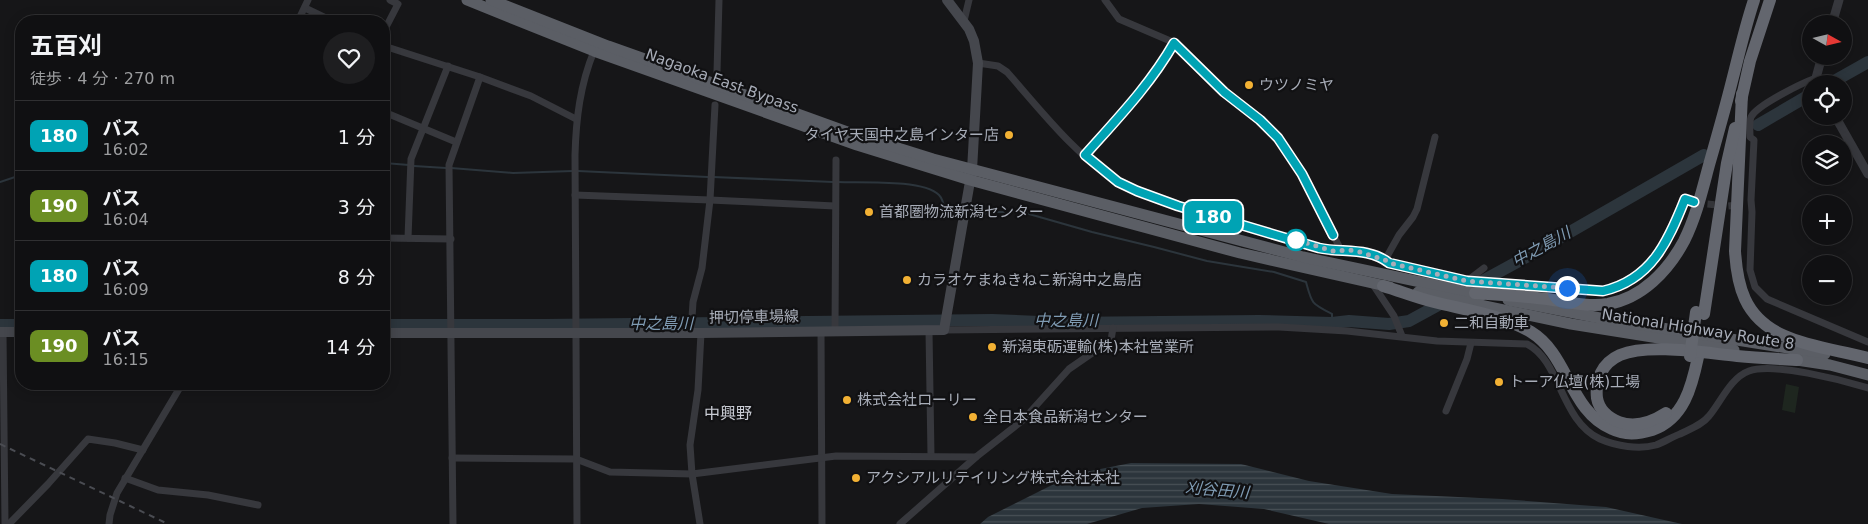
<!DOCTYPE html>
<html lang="ja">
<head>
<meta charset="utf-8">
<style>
	:root { --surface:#101012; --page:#1e1e20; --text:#f1f3f6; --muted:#9c9d9f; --line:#303032 }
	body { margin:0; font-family:"DejaVu Sans","Noto Sans JP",sans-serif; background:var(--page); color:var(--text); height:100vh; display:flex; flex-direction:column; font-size:19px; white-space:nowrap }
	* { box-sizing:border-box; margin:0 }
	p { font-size:16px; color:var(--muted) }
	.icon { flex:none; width:28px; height:28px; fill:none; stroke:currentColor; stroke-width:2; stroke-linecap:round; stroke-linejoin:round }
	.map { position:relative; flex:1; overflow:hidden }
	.side { position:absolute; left:15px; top:15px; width:375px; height:375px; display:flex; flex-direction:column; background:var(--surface); border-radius:20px; box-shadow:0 2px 12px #0003,0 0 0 1px var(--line) }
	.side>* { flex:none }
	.badge { padding:0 10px; border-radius:8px; font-size:18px; line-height:32px }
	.needle { width:32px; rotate:98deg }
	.controls { position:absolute; left:1802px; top:15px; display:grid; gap:10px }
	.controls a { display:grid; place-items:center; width:50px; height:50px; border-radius:50%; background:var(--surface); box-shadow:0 2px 12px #0003,0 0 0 1px var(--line); font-size:25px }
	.you { position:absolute; width:25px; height:25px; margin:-12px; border:4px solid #fff; border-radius:50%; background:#1a73e8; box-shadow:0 0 0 8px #1a73e833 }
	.map>.badge { position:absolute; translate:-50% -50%; box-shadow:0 0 0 2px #fff }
	.round { display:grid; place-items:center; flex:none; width:52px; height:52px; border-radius:26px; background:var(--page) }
	.headline { display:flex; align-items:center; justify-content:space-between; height:85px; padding:0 15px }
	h1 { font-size:24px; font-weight:700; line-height:38px }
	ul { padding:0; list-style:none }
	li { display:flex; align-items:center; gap:15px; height:70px; padding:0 15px; border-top:1px solid var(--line) }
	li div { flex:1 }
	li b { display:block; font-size:19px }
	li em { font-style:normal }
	li .badge { min-width:55px; font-weight:700; text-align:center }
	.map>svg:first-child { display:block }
	.garden { fill:#1e261f }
	.water { fill:url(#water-rules) }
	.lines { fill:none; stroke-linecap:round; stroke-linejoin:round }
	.stream { stroke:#2c353c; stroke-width:2 }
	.river { stroke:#2c353c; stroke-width:12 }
	.minor-tunnel { stroke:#333438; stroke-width:7; stroke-dasharray:7 3.5; stroke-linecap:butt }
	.minor { stroke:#37383d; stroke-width:7 }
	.tertiary { stroke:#37383d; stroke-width:9 }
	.secondary { stroke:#45474d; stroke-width:10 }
	.trunk { stroke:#5b5e65; stroke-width:11 }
	.motorway { stroke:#63666e; stroke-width:12 }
	.rail { stroke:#4a4c52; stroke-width:2; stroke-dasharray:6 5; stroke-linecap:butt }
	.motorway-bridge { stroke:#63666e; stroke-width:12 }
	.line-casing { stroke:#fff; stroke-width:11 }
	.line { stroke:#00a3b4; stroke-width:8 }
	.walk { stroke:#a8adb8; stroke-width:5; stroke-dasharray:0 9 }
	.poi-dot { fill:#f2b134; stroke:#111113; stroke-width:2 }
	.stop-dot { fill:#fff; stroke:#00a3b4; stroke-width:2.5 }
	.labels { text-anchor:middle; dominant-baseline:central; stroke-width:4.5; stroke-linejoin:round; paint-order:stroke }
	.street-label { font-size:15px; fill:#a8adb8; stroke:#111113 }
	.poi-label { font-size:15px; fill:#a8adb8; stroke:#111113; text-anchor:start }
	.water-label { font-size:16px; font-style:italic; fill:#7f9bb3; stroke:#111113 }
	.neighbourhood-label { font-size:16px; fill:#c9ccd4; stroke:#111113 }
</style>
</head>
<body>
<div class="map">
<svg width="1868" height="524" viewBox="0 0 1868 524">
	<defs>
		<pattern id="water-rules" width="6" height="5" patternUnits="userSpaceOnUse" patternTransform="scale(1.25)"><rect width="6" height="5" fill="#2c353c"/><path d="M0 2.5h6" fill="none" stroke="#485056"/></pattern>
	</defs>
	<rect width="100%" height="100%" fill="#161618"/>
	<path class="garden" d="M1786,384L1799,387L1795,413L1782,410Z"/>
	<path class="water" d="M1131,463L1241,464L1309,481L1392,494L1502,499L1606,507L1682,524H1329L1264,509L1199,504L1142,508L1087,524H980L988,517L1050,486L1085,472Z"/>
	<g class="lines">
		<g class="stream">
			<path d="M384,163L409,165"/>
			<path d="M414,166L446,168"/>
			<path d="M451,168L513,173L573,171"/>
			<path d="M578,171L708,177"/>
			<path d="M713,177L833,182"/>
			<path d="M0,182L21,175"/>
			<path d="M838,182C861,183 923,179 939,195C944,200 944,207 945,213L961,216"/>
			<path d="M969,217L974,218L989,212H1022L1092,232L1154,247L1207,261L1274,272L1306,282C1312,304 1311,303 1332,314V323"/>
		</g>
		<g class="river">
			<path d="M1829,84L1868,62"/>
			<path d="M1758,125L1811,94"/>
			<path d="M0,325H21"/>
			<path d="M384,325H544L992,320L1063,323L1259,321L1332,323L1349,321L1389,324L1409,321L1530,255L1704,155"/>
		</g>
		<path class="minor-tunnel" d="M1697,203L1728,206L1738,205"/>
		<g class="minor">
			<path d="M305,8L332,21"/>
			<path d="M298,21L308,0"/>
			<path d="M964,21L969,0"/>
			<path d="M384,31L398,4L390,0"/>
			<path d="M1175,43L1224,92L1260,120L1278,138L1302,175L1341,250"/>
			<path d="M384,46L480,77L531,96L576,119"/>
			<path d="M978,63L998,66L1007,72C1039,108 1078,159 1121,183C1162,206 1219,219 1264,232C1282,236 1301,240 1319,248C1342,253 1369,247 1389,263L1467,281L1603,291C1651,279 1668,242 1685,199L1694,203"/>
			<path d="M717,72L719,0"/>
			<path d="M1816,78C1802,83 1757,105 1751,117C1749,123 1750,130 1750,137L1754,140L1751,200L1752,212L1750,270L1755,287L1767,299L1868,342"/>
			<path d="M384,112L456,142"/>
			<path d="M1085,155C1117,119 1150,85 1175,43L1119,19L1105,0"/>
			<path d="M575,195L710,200L835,206"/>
			<path d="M384,238L451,239"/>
			<path d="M408,238L411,159L448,66"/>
			<path d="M1385,260L1399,235L1413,217L1417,209L1435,137"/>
			<path d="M1467,281L1484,268"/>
			<path d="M1372,283L1394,316L1402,336"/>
			<path d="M944,330L1279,327L1347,331L1437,341L1527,344C1561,361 1560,420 1600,439C1616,446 1639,450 1656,445C1664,442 1672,437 1680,434C1690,429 1702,425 1709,416C1721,402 1730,378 1749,371C1773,362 1842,380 1868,388"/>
			<path d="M821,331L822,524"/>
			<path d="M929,331L931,456"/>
			<path d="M3,332L5,524"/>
			<path d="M835,332L836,160"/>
			<path d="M691,333L693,302L702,268L710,200L715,105"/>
			<path d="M1446,411L1467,359L1471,343"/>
			<path d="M452,458L576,459L610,472L692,474L836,456L976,457L1023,420L1069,369L1111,340L1113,328"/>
			<path d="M125,478L158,490L208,495L258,505"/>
			<path d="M9,524L48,484L88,439L115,443L143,450"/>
			<path d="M109,524L110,515L117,493L182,384"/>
			<path d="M453,524L449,165L480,77"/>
			<path d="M577,524L575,155C576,119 580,85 594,51"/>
			<path d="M700,524L692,474L690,445L698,390L701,333"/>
			<path d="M900,524L976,457"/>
		</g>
		<g class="tertiary">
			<path d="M1832,24L1839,0"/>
			<path d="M1819,84L1816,78L1822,56"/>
			<path d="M1835,116L1868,174"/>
		</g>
		<g class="secondary">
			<path d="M0,332H21"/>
			<path d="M384,333H701L944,330L972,170L978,63L974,41L969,29L947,0"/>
		</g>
		<g class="trunk">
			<path d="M467,0L594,51L857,145L970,180L1240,253L1390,287"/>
			<path d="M491,0L608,46L712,83L850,133L933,159L1303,257L1482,295"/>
			<path d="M1418,292L1571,324L1734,350"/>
			<path d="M1508,300L1605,319L1825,354"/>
			<path d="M1790,359L1830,365L1868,375"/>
		</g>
		<g class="motorway">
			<path d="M1742,94L1735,251C1736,267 1738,284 1745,299C1766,345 1825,346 1868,358"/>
			<path d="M1741,101L1750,61L1770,0"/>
			<path d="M1383,286C1400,291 1417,298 1434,302C1466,310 1502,315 1531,332C1569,355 1569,411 1612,429C1624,435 1639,434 1652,430C1684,419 1692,386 1698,357"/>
			<path d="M1475,293C1499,295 1523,296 1547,299C1567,302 1588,307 1608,304C1642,298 1668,271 1684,241C1696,217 1702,191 1709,165C1717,137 1725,109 1732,81C1739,54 1745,27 1754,0"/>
			<path d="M1704,314L1727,163L1735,128"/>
			<path d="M1666,413C1652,422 1635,428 1619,422C1609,418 1599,410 1597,398C1595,380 1602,363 1620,355C1649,343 1705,353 1737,356C1757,358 1777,359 1797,360"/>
		</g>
		<path class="rail" d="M0,444L168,524"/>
		<path class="motorway-bridge" d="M1690,356L1696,312"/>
	</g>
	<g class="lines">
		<g class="line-casing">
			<path id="line" d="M1333,235L1302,174L1278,138L1260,120L1224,92L1174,43C1150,85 1117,119 1085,155L1118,182L1137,191L1178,206L1319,248C1342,253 1369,247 1389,263L1467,281L1603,291C1651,280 1668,242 1685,199L1694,202"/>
		</g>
		<use href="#line" class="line"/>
		<path class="walk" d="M1296,240L1293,239L1333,251L1350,250L1360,252L1385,260L1389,263L1467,281L1567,288"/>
	</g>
	<g class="poi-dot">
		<circle cx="1249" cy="85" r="5"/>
		<circle cx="1009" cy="135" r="5"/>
		<circle cx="869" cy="212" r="5"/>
		<circle cx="907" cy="280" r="5"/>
		<circle cx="1444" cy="323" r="5"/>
		<circle cx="992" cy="347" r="5"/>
		<circle cx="1499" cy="382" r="5"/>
		<circle cx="847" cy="400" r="5"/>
		<circle cx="973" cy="417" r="5"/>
		<circle cx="856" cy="478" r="5"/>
	</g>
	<circle class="stop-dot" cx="1296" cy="240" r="10"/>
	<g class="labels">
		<g class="street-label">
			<text transform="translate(722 81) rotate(20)">Nagaoka East Bypass</text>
			<text transform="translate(754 317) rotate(-1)">押切停車場線</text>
			<text transform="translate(1698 329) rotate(9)">National Highway Route 8</text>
		</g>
		<g class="poi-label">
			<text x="1259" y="85">ウツノミヤ</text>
			<text x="999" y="135" text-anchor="end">タイヤ天国中之島インター店</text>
			<text x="879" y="212">首都圏物流新潟センター</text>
			<text x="917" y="280">カラオケまねきねこ新潟中之島店</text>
			<text x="1454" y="323">二和自動車</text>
			<text x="1002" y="347">新潟東砺運輸(株)本社営業所</text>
			<text x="1509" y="382">トーア仏壇(株)工場</text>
			<text x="857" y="400">株式会社ローリー</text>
			<text x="983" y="417">全日本食品新潟センター</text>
			<text x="866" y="478">アクシアルリテイリング株式会社本社</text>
		</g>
		<g class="water-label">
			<text transform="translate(1541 247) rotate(-29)">中之島川</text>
			<text x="1066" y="320">中之島川</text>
			<text x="661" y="323">中之島川</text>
			<text transform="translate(1217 490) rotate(5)">刈谷田川</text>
		</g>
		<g class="neighbourhood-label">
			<text x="728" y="413">中興野</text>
		</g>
	</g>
</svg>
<div class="controls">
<a><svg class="needle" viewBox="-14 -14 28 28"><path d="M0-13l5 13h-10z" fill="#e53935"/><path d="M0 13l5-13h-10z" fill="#9c9d9f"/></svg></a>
<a><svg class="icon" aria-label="locate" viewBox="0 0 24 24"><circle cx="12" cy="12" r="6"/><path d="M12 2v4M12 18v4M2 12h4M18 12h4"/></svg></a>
<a><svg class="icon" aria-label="layers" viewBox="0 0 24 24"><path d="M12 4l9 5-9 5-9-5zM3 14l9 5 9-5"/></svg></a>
<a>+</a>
<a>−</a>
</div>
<div class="you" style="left:1567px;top:288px"></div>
<b class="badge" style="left:1213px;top:217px;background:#00a3b4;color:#fff">180</b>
<section class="side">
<div class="headline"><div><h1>五百刈</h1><p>徒歩 · 4 分 · 270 m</p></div><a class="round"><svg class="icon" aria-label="heart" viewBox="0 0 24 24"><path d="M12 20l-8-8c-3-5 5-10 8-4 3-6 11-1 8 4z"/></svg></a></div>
<ul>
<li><span class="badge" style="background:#00a3b4;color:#fff">180</span><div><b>バス</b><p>16:02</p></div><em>1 分</em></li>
<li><span class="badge" style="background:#6b8e23;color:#fff">190</span><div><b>バス</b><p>16:04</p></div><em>3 分</em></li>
<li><span class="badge" style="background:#00a3b4;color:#fff">180</span><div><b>バス</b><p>16:09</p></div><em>8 分</em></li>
<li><span class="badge" style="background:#6b8e23;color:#fff">190</span><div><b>バス</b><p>16:15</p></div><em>14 分</em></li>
</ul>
</section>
</div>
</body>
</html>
